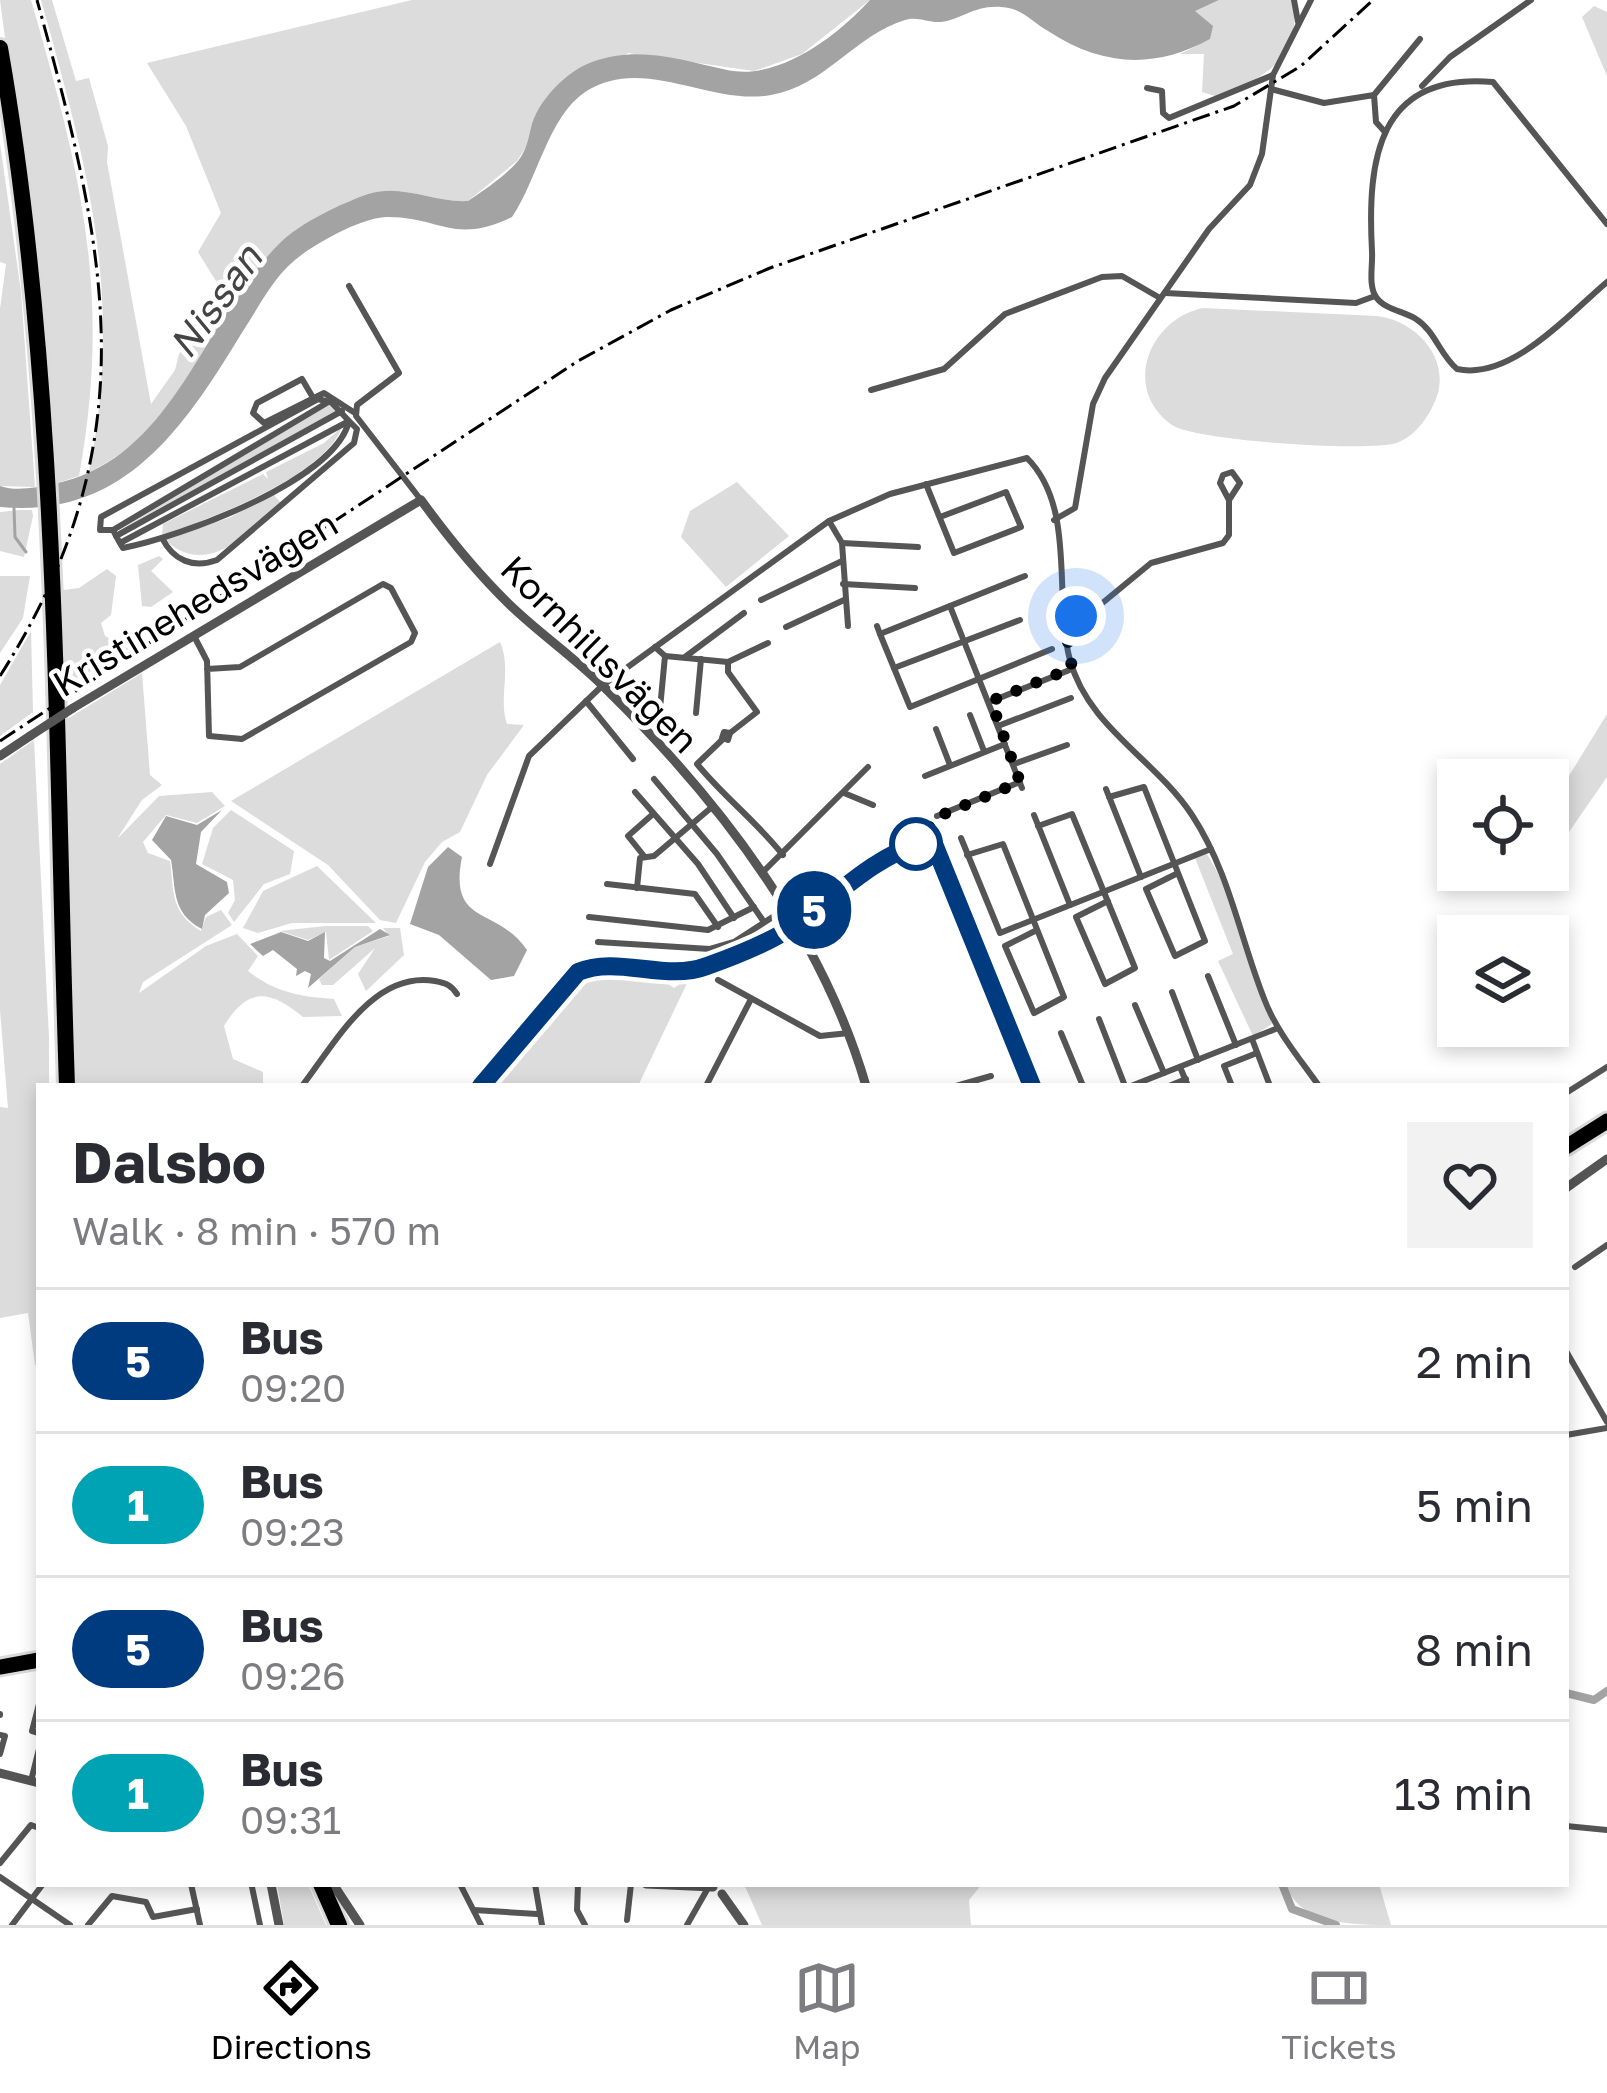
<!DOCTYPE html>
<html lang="en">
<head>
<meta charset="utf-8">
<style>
	:root { --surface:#fff; --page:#f2f2f3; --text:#2b2b33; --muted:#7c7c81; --line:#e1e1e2; --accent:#000 }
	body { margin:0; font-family:"Golos Text",sans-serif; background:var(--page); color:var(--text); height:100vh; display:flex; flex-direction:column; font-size:45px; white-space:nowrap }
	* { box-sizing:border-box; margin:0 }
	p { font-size:39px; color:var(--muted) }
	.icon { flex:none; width:66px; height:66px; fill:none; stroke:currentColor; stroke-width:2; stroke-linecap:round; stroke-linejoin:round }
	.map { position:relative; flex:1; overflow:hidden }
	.panel { position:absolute; left:36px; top:1083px; width:1533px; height:804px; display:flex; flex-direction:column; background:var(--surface); border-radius:0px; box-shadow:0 6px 18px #0003 }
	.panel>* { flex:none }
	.badge { padding:0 24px; border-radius:39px; font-size:42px; line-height:78px }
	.controls { position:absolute; left:1437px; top:759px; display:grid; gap:24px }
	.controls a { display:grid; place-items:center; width:132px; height:132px; border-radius:0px; background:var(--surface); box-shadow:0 6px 18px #0003; font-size:60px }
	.you { position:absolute; width:60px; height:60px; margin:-30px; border:9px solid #fff; border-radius:50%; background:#1a73e8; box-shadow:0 0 0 18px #1a73e833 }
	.map>.badge { position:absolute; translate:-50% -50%; box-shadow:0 0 0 6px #fff }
	.round { display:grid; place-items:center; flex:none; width:126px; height:126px; border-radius:0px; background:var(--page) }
	.head { display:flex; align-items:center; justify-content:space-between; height:204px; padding:0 36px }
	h1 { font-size:57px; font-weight:700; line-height:90px }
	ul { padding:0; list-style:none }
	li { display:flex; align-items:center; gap:36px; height:144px; padding:0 36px; border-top:3px solid var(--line) }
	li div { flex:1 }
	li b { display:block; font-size:45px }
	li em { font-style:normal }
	li .badge { min-width:132px; font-weight:700; text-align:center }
	.dock { display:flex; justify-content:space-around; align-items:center; height:168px; border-top:3px solid var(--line); background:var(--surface); font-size:33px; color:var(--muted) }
	.dock a { display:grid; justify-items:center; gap:6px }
	.dock .selected { color:var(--accent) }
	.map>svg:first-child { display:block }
	.green { fill:#dcdcdc }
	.water { fill:#a3a3a3 }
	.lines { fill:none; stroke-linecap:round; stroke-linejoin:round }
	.stream { stroke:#a3a3a3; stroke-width:3 }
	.river { stroke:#a3a3a3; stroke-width:8 }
	.trunk-casing { stroke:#dbdbdb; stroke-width:21 }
	.motorway-casing { stroke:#dbdbdb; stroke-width:22 }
	.minor { stroke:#555; stroke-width:6 }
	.tertiary { stroke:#555; stroke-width:9 }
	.trunk { stroke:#000; stroke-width:15 }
	.motorway { stroke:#000; stroke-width:16 }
	.rail { stroke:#000; stroke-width:3; stroke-dasharray:18 6 3 6; stroke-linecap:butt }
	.tertiary-bridge { stroke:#555; stroke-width:9 }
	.line-casing { stroke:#fff; stroke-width:27 }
	.line { stroke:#003b80; stroke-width:18 }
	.walk { stroke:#000; stroke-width:12; stroke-dasharray:0 21.6 }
	.stop-dot { fill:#fff; stroke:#003b80; stroke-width:6 }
	.labels { text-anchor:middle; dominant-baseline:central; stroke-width:9; stroke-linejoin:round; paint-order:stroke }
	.street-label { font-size:36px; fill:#000; stroke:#fff }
	.water-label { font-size:39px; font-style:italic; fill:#444; stroke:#fff }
</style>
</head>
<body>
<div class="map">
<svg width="1607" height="1925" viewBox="0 0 1607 1925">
	<rect width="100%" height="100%" fill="#fff"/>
	<g class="green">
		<path d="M0,0H31C81,173 112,295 79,476L54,484L48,365Z"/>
		<path d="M41,0H52L76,81L89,78L108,146L107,162L151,404L175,370L179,354L219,299V286L198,252L221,213L186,126L147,63L412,0H870L802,54L754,71L628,53L532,138L517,161L468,201C434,203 402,183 368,194C213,248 217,412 89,472C124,295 88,169 41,0Z"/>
		<path d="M1219,0H1292C1304,59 1264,77 1218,97L1202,92L1204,54H1180L1210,39L1194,11Z"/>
		<path d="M1594,6L1607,12V76L1582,17Z"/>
		<path d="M0,143L21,292L35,487L0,486V309L6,264L0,262Z"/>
		<path d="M1203,308L1377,316C1413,320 1448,354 1438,393C1432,412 1418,434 1399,442C1376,453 1194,441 1172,425C1121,389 1149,319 1203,308Z"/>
		<path d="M329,404L339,410L118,531Z"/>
		<path d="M342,427C324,477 210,518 162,536L163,524L263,474L268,479L266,472L324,443Z"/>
		<path d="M737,482L789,536L726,587L681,537L690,511Z"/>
		<path d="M272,493L283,505C247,533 208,579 165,540L231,517Z"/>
		<path d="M19,510H32L33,516L24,557L0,551V512Z"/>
		<path d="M159,556L163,559L151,571L173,592L151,607L142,606L138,565Z"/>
		<path d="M107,569L116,576L111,615L101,623L105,636L129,649L64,687L63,590L79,588Z"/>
		<path d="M0,576H30L23,618L0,653Z"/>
		<path d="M31,631L33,712L0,736V685Z"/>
		<path d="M500,642C512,669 498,699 507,724L524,725L487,775L460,832L442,842L425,862L396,923L380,920L328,865L231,801Z"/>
		<path d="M142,673L150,775L162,785L142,800L117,839L159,796L212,792L225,806L197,823L166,815L143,842L148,853L170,861C174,891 170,912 201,931L206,917L221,910L232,925L143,982L139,993L206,946L237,934L258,956L248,971C274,992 301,997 334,999L342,1016L303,1017C270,990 248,986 224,1026L233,1059L263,1072V1086H73L64,721Z"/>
		<path d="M1607,714V777L1562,842L1548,835V810Z"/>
		<path d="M34,740L49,1038V1086H39V1364L35,1365L28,1313L0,1318V1107L8,1108L0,1010V764Z"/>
		<path d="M231,810L294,851L290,874L264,884L234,922L228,913L235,900L233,880L202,864L213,828Z"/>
		<path d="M1207,854L1225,886L1272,1024L1253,1036L1218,961L1233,954L1195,858Z"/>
		<path d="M317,866L376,923H292L258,933L243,928L263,891Z"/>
		<path d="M325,926H368L373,931L329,960L326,932L308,940L280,931Z"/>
		<path d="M383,928H400L404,955L366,991L358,974L375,948L333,985H322L319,979L355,947L389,936Z"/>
		<path d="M610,969L654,974L674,988L690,977L638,1086H484L573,980Z"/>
		<path d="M277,1884H308L326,1925H284Z"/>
		<path d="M744,1884H982L969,1900L971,1925H762Z"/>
		<path d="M1286,1884H1379L1391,1925C1355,1925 1298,1925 1286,1884Z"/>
	</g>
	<g class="water">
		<path d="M870,0H1219L1195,11L1213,26L1210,39C1155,69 1103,67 1048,31C1031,21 1022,8 1001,7C974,5 961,20 941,22C928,23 918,16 905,20C855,35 825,86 771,95C709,106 643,54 585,92C548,117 537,181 512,217C453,245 441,217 388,217C364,217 324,239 304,253C275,273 262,302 243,331C185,426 125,519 0,507V486C18,492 36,487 54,484C175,459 202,320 280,243C300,223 342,203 368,194C402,183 435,203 468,201C485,190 505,176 518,161C527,149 528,140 531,128C537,101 567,71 592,62C640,45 680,60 727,70C779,81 837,36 870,0Z"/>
		<path d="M222,810L201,832L196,864L227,882L229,893L205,915L202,929C171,913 176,888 171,860L152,840L166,816L197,825Z"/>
		<path d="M448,847L462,857C448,927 497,906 527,950L514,976L491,980L439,935L410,924L428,867Z"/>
		<path d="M380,929L390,935L355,947L308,988L311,974L305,971L296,976L297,969L273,950L263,956L250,944L281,932L308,941L325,932L324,958L330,961Z"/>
	</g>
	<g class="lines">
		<path class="stream" d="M14,508L15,537L26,552"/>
		<g class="river">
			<path d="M1566,1693L1594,1700L1607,1691"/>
			<path d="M1282,1884L1292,1909L1336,1925"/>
		</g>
		<g class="trunk-casing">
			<g id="trunk">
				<path d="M1566,1147L1607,1121"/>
				<path d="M0,1667L39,1660"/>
			</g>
		</g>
		<g class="motorway-casing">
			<g id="motorway">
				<path d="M0,48C60,390 55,739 67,1086"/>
				<path d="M321,1884L339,1925"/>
			</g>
		</g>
		<g class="minor">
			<path d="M1294,0L1298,22"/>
			<path d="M1422,86L1450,57L1531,0"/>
			<path d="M1147,88L1162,91L1163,113L1169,118L1273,75L1311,0"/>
			<path d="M1271,89L1324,103L1374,95L1376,122L1385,132"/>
			<path d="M1374,95L1420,39"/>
			<path d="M1607,224L1493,82C1378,72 1367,159 1372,251C1373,265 1368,285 1376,297C1385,310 1404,311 1416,319C1435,331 1440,355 1457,369C1511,381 1569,314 1607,282"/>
			<path d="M349,286L399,373L357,405L356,416L421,500"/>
			<path d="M1165,293L1356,303L1375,296"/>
			<path d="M871,390L944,369L1005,314L1102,277L1122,276L1160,298"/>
			<path d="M312,396L302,379L257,403L253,413L264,423L324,393L355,413"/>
			<path d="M926,484L954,553L1021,527L1006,492L940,517"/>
			<path d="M1054,520L1075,508L1093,404L1105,378L1209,229L1250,185L1262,154L1273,75"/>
			<path d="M829,521L842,543L848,626"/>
			<path d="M113,530H100L101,517L318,399L329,402"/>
			<path d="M116,536L342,411"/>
			<path d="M120,543L349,421L330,401L113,530C116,536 119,542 123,548C180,537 335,481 349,421L357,429L354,443L217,560C193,569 173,560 162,538"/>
			<path d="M842,543L918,547"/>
			<path d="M843,584L915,588"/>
			<path d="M761,600L842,561"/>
			<path d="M950,606L1022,788"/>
			<path d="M1064,617L1100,605L1151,563L1223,543L1229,535V500L1240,483L1232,472L1223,475L1220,483L1229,500"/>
			<path d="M877,626L880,634L1025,576"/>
			<path d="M786,627L844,600"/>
			<path d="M880,634L910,707L1052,649"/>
			<path d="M194,636L207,661L209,736L242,739L411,642L415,633L391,588L383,584L240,667L207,669"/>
			<path d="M655,647L665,656L728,662L768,643"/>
			<path d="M685,657L744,613"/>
			<path d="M728,662V672L757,712L730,733"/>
			<path d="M894,668L1020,620"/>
			<path d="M586,701L633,759"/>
			<path d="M992,701L1072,669"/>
			<path d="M696,713L701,659"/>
			<path d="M970,715L984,751"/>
			<path d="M659,719L665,656"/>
			<path d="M998,726L1071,698"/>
			<path d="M936,729L950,765"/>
			<path d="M724,732L730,733L728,740L722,738Z"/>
			<path d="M723,739L697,764C725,798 754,819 783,855"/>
			<path d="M1014,764L1067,745"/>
			<path d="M925,776L1005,744"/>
			<path d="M654,779L717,854L764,922"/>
			<path d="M1106,789L1141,877"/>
			<path d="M635,792L698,864L734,918"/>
			<path d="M844,793L873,805"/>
			<path d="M1109,797L1144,787L1205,941L1175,956L1146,889L1178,873"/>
			<path d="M1034,815L1070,905"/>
			<path d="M937,816L1020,782"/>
			<path d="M1038,826L1072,814L1135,968L1105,984L1076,917L1108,901"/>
			<path d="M961,838L1000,933L1211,849"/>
			<path d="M967,855L1003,844L1064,997L1034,1013L1005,946L1037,930"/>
			<path d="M644,856L628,836L653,814"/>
			<path d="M490,864L529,756L603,685L829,521L890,494L1027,458C1077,508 1053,598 1070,660C1088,727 1155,759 1192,815C1230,873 1240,939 1265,1001C1277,1032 1300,1059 1319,1086"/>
			<path d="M762,873L868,767"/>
			<path d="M607,884L695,894L718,927"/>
			<path d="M637,888L640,858L654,856L712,807"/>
			<path d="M589,917L708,930L754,907"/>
			<path d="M598,942L710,949L734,942L785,909"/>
			<path d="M1208,976L1236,1045"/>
			<path d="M718,980L820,1036L849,1033"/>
			<path d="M1172,992L1198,1060"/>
			<path d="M1135,1005L1164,1073"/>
			<path d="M1099,1019L1125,1086"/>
			<path d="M1061,1033L1083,1086"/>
			<path d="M1252,1039L1270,1086"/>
			<path d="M1180,1067L1188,1086"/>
			<path d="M302,1086C334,1045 373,970 435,981C446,983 451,985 457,994"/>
			<path d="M706,1086L750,1001"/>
			<path d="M956,1086L991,1076"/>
			<path d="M1131,1086L1278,1028"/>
			<path d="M1169,1086L1186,1079"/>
			<path d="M1232,1086L1224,1066L1257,1053"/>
			<path d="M1566,1093L1607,1067"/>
			<path d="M1575,1267L1607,1245"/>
			<path d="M1566,1351L1607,1422"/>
			<path d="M1566,1435L1607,1428"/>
			<path d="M39,1704L32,1731L39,1733"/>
			<path d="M0,1715V1714"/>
			<path d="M0,1735L5,1736L0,1754"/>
			<path d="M31,1781L39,1749"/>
			<path d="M1566,1826L1607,1830"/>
			<path d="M0,1863L31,1825L39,1828"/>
			<path d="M0,1877L70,1925"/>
			<path d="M191,1884L200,1925"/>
			<path d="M460,1884L481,1925"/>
			<path d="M535,1884L542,1925"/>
			<path d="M578,1884L577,1910L585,1925"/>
			<path d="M252,1887L260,1925"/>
			<path d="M474,1910L537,1914"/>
			<path d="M627,1920L631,1884"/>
			<path d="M12,1925L43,1884"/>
			<path d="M88,1925L112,1896L146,1902L153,1917L197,1909"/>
			<path d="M687,1925L708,1888"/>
		</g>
		<g class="tertiary">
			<path d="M73,708L421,500C448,537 477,573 510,605C541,635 577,659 607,690C719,800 822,934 866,1086"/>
			<path d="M0,756L30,736"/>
			<path d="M1566,1188L1607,1159"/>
			<path d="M0,1773L39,1783"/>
			<path d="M271,1884L279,1925"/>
			<path d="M333,1884L360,1925"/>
			<path d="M646,1884L713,1887"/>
			<path d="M722,1894L744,1925"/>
		</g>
		<use href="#trunk" class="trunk"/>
		<use href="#motorway" class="motorway"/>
		<g class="rail">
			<path d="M0,676C151,439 107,252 37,0"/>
			<path d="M0,741L578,361L671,310L770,268L1234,106L1301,66L1373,0"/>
		</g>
		<path class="tertiary-bridge" d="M30,736L73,708"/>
	</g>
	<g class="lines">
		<g class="line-casing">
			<path id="line" d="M481,1086L578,972C618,955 665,982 707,966C738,955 774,941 800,922C843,890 872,859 924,841L934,844L1032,1086"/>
		</g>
		<use href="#line" class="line"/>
		<path class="walk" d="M916,844L937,817L1020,782L991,701L1072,668L1064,617L1076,616"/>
	</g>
	<circle class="stop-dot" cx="916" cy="844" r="24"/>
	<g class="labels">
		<g class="street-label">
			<text transform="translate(195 603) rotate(-31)">Kristinehedsvägen</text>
			<text transform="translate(600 654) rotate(45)">Kornhillsvägen</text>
		</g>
		<g class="water-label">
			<text transform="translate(215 301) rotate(-54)">Nissan</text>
		</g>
	</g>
</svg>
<div class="controls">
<a><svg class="icon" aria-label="locate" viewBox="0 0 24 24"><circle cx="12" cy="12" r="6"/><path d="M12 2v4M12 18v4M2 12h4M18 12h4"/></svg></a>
<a><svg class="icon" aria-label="layers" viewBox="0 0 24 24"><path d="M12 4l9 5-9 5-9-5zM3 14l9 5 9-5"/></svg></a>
</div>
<div class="you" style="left:1076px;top:616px"></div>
<b class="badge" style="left:814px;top:910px;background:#003b80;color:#fff">5</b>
<section class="panel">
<div class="head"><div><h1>Dalsbo</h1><p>Walk · 8 min · 570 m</p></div><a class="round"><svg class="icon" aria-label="heart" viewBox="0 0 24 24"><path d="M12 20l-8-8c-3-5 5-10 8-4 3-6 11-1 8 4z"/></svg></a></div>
<ul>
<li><span class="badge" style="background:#003b80;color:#fff">5</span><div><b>Bus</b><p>09:20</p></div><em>2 min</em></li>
<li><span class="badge" style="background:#00a3b4;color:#fff">1</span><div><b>Bus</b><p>09:23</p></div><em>5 min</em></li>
<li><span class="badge" style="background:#003b80;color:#fff">5</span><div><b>Bus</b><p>09:26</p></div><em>8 min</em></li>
<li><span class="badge" style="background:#00a3b4;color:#fff">1</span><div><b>Bus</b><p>09:31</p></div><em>13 min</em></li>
</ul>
</section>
</div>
<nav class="dock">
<a class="selected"><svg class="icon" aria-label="directions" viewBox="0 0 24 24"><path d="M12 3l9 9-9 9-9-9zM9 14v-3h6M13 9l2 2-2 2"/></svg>Directions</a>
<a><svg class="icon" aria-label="map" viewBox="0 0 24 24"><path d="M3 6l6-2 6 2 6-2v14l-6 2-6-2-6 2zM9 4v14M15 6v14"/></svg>Map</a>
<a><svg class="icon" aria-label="tickets" viewBox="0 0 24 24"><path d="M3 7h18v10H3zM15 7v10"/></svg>Tickets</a>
</nav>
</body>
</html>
